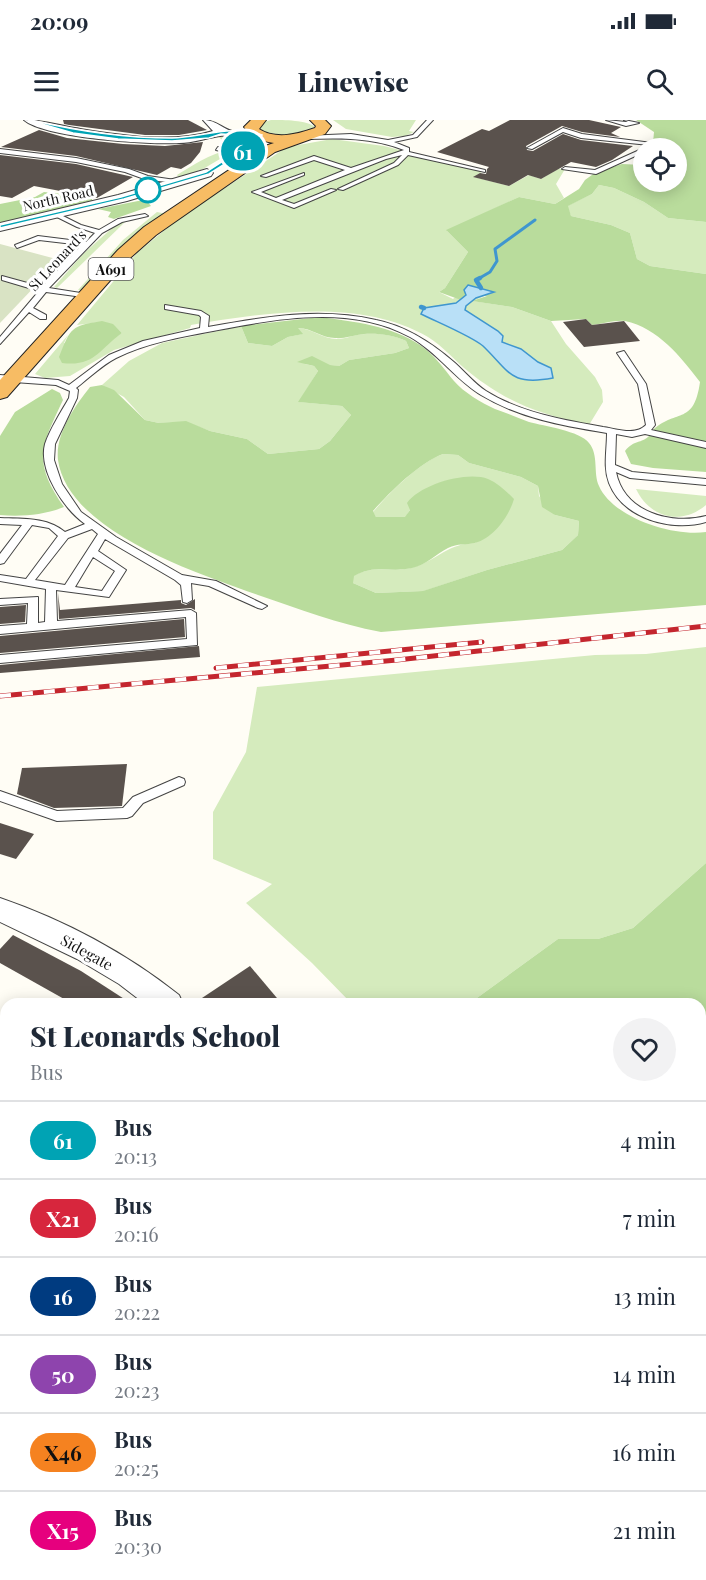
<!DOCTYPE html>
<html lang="en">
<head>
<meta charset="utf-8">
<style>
	:root { --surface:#fff; --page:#f2f2f3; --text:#1f2937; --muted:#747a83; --line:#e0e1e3 }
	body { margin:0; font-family:"Playfair Display",serif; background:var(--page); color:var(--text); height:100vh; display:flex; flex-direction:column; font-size:22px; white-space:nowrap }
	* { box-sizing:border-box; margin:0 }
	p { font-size:20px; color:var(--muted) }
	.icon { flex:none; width:33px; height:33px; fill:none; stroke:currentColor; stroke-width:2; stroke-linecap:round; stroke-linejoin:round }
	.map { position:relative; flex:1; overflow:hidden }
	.panel { position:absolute; left:0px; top:878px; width:706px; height:584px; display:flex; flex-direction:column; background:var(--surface); border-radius:18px 18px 0 0; box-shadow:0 3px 15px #0003 }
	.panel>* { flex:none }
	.badge { padding:0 12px; border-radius:20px; font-size:21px; line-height:39px }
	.controls { position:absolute; left:633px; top:18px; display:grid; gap:12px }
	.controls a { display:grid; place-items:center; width:54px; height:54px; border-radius:50%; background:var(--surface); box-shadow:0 3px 15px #0003; font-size:30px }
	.map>.badge { position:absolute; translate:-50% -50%; box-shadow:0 0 0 3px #fff }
	.round { display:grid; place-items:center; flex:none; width:63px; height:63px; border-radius:32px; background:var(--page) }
	.summary { display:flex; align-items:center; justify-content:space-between; height:102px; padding:0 30px }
	h1 { font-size:28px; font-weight:800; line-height:45px }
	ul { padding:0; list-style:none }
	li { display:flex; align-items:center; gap:18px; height:78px; padding:0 30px; border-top:2px solid var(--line) }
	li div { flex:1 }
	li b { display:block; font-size:22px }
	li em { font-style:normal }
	li .badge { min-width:66px; font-weight:700; text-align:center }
	.status { display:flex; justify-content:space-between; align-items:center; height:42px; padding:0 30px; background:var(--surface); direction:ltr }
	.status svg { height:16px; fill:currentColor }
	header { display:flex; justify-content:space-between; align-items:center; height:78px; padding:0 30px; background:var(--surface); font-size:27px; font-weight:800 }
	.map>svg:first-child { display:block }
	.green { fill:#d5ebbd }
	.forest { fill:#b9dc9c; fill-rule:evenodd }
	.cemetery { fill:#d9e3c4 }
	.water { fill:#b9e0f7; stroke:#3f96cf; stroke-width:1.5 }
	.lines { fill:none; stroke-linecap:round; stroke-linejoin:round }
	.stream-far1 { stroke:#3f96cf; stroke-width:3 }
	.stream { stroke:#3f96cf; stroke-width:4.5 }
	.building { fill:#5a524d }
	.service-casing { stroke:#444; stroke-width:2 }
	.minor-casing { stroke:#444; stroke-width:2 }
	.trunk-casing { stroke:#222; stroke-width:2 }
	.service { fill:#fff; fill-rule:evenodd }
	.minor { fill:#fff; fill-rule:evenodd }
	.trunk { fill:#f7bc64; fill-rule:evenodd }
	.rail-casing { stroke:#c4262e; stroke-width:5 }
	.rail { stroke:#fff; stroke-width:4; stroke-dasharray:11; stroke-linecap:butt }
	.line { fill:#00a3b4; stroke:#fff; stroke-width:1.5 }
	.stop-dot { fill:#fff; stroke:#00a3b4; stroke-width:3 }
	.labels { text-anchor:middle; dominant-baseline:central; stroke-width:6; stroke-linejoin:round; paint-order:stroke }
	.far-street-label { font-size:14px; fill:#111; stroke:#fff }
	.shield { fill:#fff; stroke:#585858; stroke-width:1.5 }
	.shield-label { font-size:14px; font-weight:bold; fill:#111 }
	.street-label { font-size:15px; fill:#111; stroke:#fff }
</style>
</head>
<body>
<div class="status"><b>20:09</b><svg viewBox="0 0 49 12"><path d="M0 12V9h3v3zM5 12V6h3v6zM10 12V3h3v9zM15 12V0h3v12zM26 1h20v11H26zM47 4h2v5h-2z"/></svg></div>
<header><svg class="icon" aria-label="menu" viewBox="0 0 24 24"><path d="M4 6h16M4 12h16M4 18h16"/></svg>Linewise<svg class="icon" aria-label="search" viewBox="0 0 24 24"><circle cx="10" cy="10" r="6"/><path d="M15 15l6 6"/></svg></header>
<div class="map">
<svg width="706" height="1460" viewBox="0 0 706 1460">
	<rect width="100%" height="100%" fill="#fffdf5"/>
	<g class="green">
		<path d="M271,0C284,0 307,0 315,7L286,16L261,11L259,9L264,2Z"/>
		<path d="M333,0H416L409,11L414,12L405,16L392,17L346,9Z"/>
		<path d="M231,16L247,19V23L203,49L179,58L177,55C193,45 210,34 228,30L222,27L224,22L219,17Z"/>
		<path d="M332,19L384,26L483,51L474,57L509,66L529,55L541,59L558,49H565L556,64L564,78L555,84L519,77L447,111L468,132L445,168L439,172L453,179L468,165L494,172L473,181L512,187L551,201L566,224L595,257L602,270L603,282L589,305C540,294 509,284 469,252C455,241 443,226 428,217C360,177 264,193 191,205L190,208L114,230L70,256L45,258L35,254L68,215L64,223L115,217L122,213C108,198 95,203 77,205L137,133L178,99L287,27Z"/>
		<path d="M599,65L614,68L644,82L668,98L706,102V154L650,146L637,139L630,113L611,105L571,96L567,86L592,74Z"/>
		<path d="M157,92L167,94L82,170H78L123,120Z"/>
		<path d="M119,102H125L57,168L54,167L83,134Z"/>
		<path d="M241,206L248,223L272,226L288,217L302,214L297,208C312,208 322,219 337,219C346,219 356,214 365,214C378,213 394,215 406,221L409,228L395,233L349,240L339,246L305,244L314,246L318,251L299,282L342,286L351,295L330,321L319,329L268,334L247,319L210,311L186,302L159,303L145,300L124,277L102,265L129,241L162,223Z"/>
		<path d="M443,334L458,335L469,343L521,357L538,366L539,376L555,395L579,401L578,415L562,430L487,450L424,471L376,473L353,463V456C376,443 393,454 414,447C439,439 448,423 476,423L487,359C447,358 426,358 406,397H376L373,392C390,372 420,342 443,334Z"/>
		<path d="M636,369L706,376V385C681,406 650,398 636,369Z"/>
		<path d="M706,527V743L633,808L598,819H558L470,883H351L312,843L246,783L272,764L213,739V692L246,632L257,567L595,535L646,534Z"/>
	</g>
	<g class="forest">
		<path d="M636,0H706V102L668,98L644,82L614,68L599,65L592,74L568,86L571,96L611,105L630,113L637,139L650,146L706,154V352L653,348L631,344L625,331C634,320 639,324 648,317C651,315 652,312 654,309C677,289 694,305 700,262C681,237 658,208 625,201C615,200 602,204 592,205L586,199L551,201L512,187L472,181L487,176L466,175L461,180L439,172L445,168L468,132L446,110L519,77L555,84L579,69L585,60L596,52L622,44L643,45L644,62H676V28H662L653,23L654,12Z"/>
		<path d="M44,72L92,77V82L0,104V84L35,77Z"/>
		<path d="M138,81H147L151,86L114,99L108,97L111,92L98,89Z"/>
		<path d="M320,197C355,202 390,205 420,225C434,234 444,249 454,261C463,272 482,283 495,289C507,293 518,298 529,302C544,306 580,311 589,323C599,335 593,353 599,366C613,398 674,417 706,412V485L381,512C338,504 299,489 258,475C200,454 68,412 58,340C55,314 75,286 90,267L102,265L114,270L145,300L159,303L186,301L210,311L247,319L268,334L319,329L330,321L351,295L342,286L298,282L318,251L314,246L297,242L312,236L330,245L339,246L349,240L395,233L409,228L406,221C394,215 377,213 364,214C354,215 344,219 335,218C321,218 312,208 298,208L303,214L288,217L272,226L248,223L241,206ZM443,334L458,335L469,343L521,357L538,366L542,387L555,395L579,401L578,415L562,430L487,450L423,471L376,473L353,463L354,456C376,444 390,453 412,448C426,445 436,434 448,428C458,423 466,425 475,423C494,418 509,396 514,379C507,372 498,363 488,359C467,351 421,364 407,383L410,390L405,397H376L373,391C390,372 420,342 443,334Z"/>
		<path d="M102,201L113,204L122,213C99,229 95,247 62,243L59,237C71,207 71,206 102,201Z"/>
		<path d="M52,269L60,273L63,280C41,327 32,341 64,387C44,395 21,397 0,395V316L15,292Z"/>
		<path d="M706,743V986L701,983L700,884L470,883L558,819H598L633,808Z"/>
	</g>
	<path class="cemetery" d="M0,124L60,140L0,203Z"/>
	<g class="water">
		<path d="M468,165L494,172L476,178L466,186L465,190L498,211L503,216L502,222L521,229L538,242L551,248L553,258C510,266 510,252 483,226C471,216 437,202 421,194L424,188L456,183L466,175L464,170Z"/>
		<path d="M6,1431V1455H693L706,1457V1460H0V1432Z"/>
	</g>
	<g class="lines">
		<path class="stream-far1" d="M478,159L490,152L497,141L495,129L535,100"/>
		<g class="stream">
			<path d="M480,158L476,160L481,168"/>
			<path d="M421,187L424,188"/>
		</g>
	</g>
	<g class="building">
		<path d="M63,0H188L207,10L179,15H145L69,5L64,4Z"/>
		<path d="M510,0H589L621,7L611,13L620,17L582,12L562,6L526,26L527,30L533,31L563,14L581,20L633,26L612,40L596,47L571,42L541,59L528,55L509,66L473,57L480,53L486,54L487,49L489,47L437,32L482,9L489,11Z"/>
		<path d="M39,10L67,18L123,24L165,26L203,22L200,32L191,43L181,49L171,47L157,55L76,36L1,27Z"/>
		<path d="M0,35L76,44L133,57L97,78L34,66L12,78L0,76Z"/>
		<path d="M586,199L592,205L624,201L640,221L584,227L563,202Z"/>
		<path d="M58,473L60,490L181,480V483L186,485L195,479V490L191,488L59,499Z"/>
		<path d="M26,485L25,502L0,504V487Z"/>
		<path d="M184,499L185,517L0,533V516Z"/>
		<path d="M199,526L200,537L0,553V545Z"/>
		<path d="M127,644L122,686L54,688L17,674L22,648Z"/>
		<path d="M0,703L34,714L16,739L0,734Z"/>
		<path d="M13,815L81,851L132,884H73L0,843V829Z"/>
		<path d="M250,846L282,884H193Z"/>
	</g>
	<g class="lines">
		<g class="service-casing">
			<g id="service">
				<path d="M427,0H433L417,17L394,22L409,28V32L485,50V52L408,35L398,45L343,70L338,69L394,43L402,35L386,39L282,80L294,84L331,69L336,70L294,88L252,72L304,53V55L261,72L276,78L345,50L314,40L266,57L261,56L314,36L351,48L404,30C371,17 340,18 306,19L304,16L351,14L388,20L413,15Z"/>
				<path d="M606,0L626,2H628L624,0L639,3L626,6Z"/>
				<path d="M563,8L582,14L652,23L649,25L581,18L563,12L532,29L527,28Z"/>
				<path d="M218,27L227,29L228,30L225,32L216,30Z"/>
				<path d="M644,28V32L596,54L562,49L565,47L595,50Z"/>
				<path d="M0,29L76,38L129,49L148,56L182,61L179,63L147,60L125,52L76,42L0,33Z"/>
				<path d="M55,92L81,105L99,110L118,99L145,94L148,96L122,102L102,113L49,168L87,174H90V178L46,172L33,188L46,195V199H40L29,192L0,224V217L39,171L2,160V156L42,167L82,125L39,120L17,128L15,125L38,116L86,122L95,113L77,107L53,95Z"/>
				<path d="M165,185L201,191L209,196L208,207C264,197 319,187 376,200C406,206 432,223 455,243C465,252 475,264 486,271C521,293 563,300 603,307C617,309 635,316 646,305L638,264L617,233L624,231L646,264L655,305L651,310L706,322V328L645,314L632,317L616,314L615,345L632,352L706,359V365L630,358L616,352C624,393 672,405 706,396V402C672,412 623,399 609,363C603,347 607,331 607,313C563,306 519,298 481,275C456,260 437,232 410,217C350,184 276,199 213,211C180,217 147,223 116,238C102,245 89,258 76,268L78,270L77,278L55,324L54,340L62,364L81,392L116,417L182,455L216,461L267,486L262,489L258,488L209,466L191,463L192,480L187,483L183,482L181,465L175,460L105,419L98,431L126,450L109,477L56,470L57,501L191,490L196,493L197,525L0,543V535L187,519L186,497L0,514V506L27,504L28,483L0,485V479L38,477V503L45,502L46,469L0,461V455L26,459L58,416L49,408L32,405L4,443L0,444V434L22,405L0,404V398C23,399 47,397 65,412L85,404C65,390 38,351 45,324C50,309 61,292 69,278L70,271L56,265L0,261V255L58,260L69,265L109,235L143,221L200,208L201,197L199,195L165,189ZM92,409L98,414L65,465L35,460L68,418ZM93,437L115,451L102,471L75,467Z"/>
				<path d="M179,657L184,659L185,662L184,665L143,683L132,696L127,698L57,701L0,681V671L57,691L123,688L133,677Z"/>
				<path d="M6,1000V1016L0,1017V1001Z"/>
				<path d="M700,1011L706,1013V1030L700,1028Z"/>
				<path d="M0,1056L6,1058V1087L0,1088Z"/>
				<path d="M700,1072L706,1074V1093L700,1090Z"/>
				<path d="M700,1158L706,1160V1180L700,1178Z"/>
			</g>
		</g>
		<g class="minor-casing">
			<g id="minor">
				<path d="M24,0C42,0 57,5 75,8C119,15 170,24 213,11L203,0C218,0 222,10 236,12C245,13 257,9 265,15C253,25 234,14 220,16C206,18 193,23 179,23C150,25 45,18 24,0Z"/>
				<path d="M207,49L213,53L211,56L127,81L0,111V103L118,75Z"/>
				<path d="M0,778C64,800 126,833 179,875L183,884H145L119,864L77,839L0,802Z"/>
				<path d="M700,1260L706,1262V1300L700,1299Z"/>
				<path d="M6,1328V1368L0,1370V1330Z"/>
				<path d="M700,1354L706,1355V1397L700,1395Z"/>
			</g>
		</g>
		<g class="trunk-casing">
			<path id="trunk" d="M251,0H266L259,9C276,20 298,14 315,8L316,6L310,0H325L331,6L325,14L275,32L156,115L130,138L7,277L0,279V260L118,130L144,107L265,26L274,23C261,21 252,18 244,7Z"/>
		</g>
		<use href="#service" class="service"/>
		<use href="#minor" class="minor"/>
		<use href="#trunk" class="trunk"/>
		<g class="rail-casing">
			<g id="rail">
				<path d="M216,548L482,522"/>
				<path d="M0,576L397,540L706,506"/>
			</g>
		</g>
		<use href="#rail" class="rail"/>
	</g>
	<path class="line" d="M28,0H31C77,11 123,18 172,18C201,17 234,4 262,15L255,25L209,54L124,79L0,108V105L121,77L206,52L251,23L256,16L221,14L209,18L172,21L118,19L73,13Z"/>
	<circle class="stop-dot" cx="148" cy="70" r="12"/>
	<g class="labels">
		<g class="far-street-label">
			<text transform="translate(58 78) rotate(-13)">North Road</text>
			<text transform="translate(57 140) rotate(-47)">St Leonard's</text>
		</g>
		<rect class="shield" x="88.5" y="138" width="45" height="22" rx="4.5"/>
		<g class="shield-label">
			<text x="111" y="149">A691</text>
		</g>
		<g class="street-label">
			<text transform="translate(87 832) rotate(29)">Sidegate</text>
		</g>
	</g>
</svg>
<div class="controls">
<a><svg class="icon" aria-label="locate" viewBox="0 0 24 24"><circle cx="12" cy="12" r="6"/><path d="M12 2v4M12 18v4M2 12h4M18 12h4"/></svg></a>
</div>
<b class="badge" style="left:243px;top:31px;background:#00a3b4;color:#fff">61</b>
<section class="panel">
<div class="summary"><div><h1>St Leonards School</h1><p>Bus</p></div><a class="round"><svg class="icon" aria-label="heart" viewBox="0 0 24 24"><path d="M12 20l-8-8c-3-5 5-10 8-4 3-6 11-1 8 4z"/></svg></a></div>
<ul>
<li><span class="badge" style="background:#00a3b4;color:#fff">61</span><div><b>Bus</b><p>20:13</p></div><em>4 min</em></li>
<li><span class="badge" style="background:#d7263d;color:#fff">X21</span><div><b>Bus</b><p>20:16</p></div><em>7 min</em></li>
<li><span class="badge" style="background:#003b80;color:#fff">16</span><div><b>Bus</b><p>20:22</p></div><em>13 min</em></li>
<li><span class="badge" style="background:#8e44ad;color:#fff">50</span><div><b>Bus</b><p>20:23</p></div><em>14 min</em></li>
<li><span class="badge" style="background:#f58220;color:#111">X46</span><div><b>Bus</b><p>20:25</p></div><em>16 min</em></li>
<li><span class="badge" style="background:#e6007e;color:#fff">X15</span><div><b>Bus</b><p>20:30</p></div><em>21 min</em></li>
</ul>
</section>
</div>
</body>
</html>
